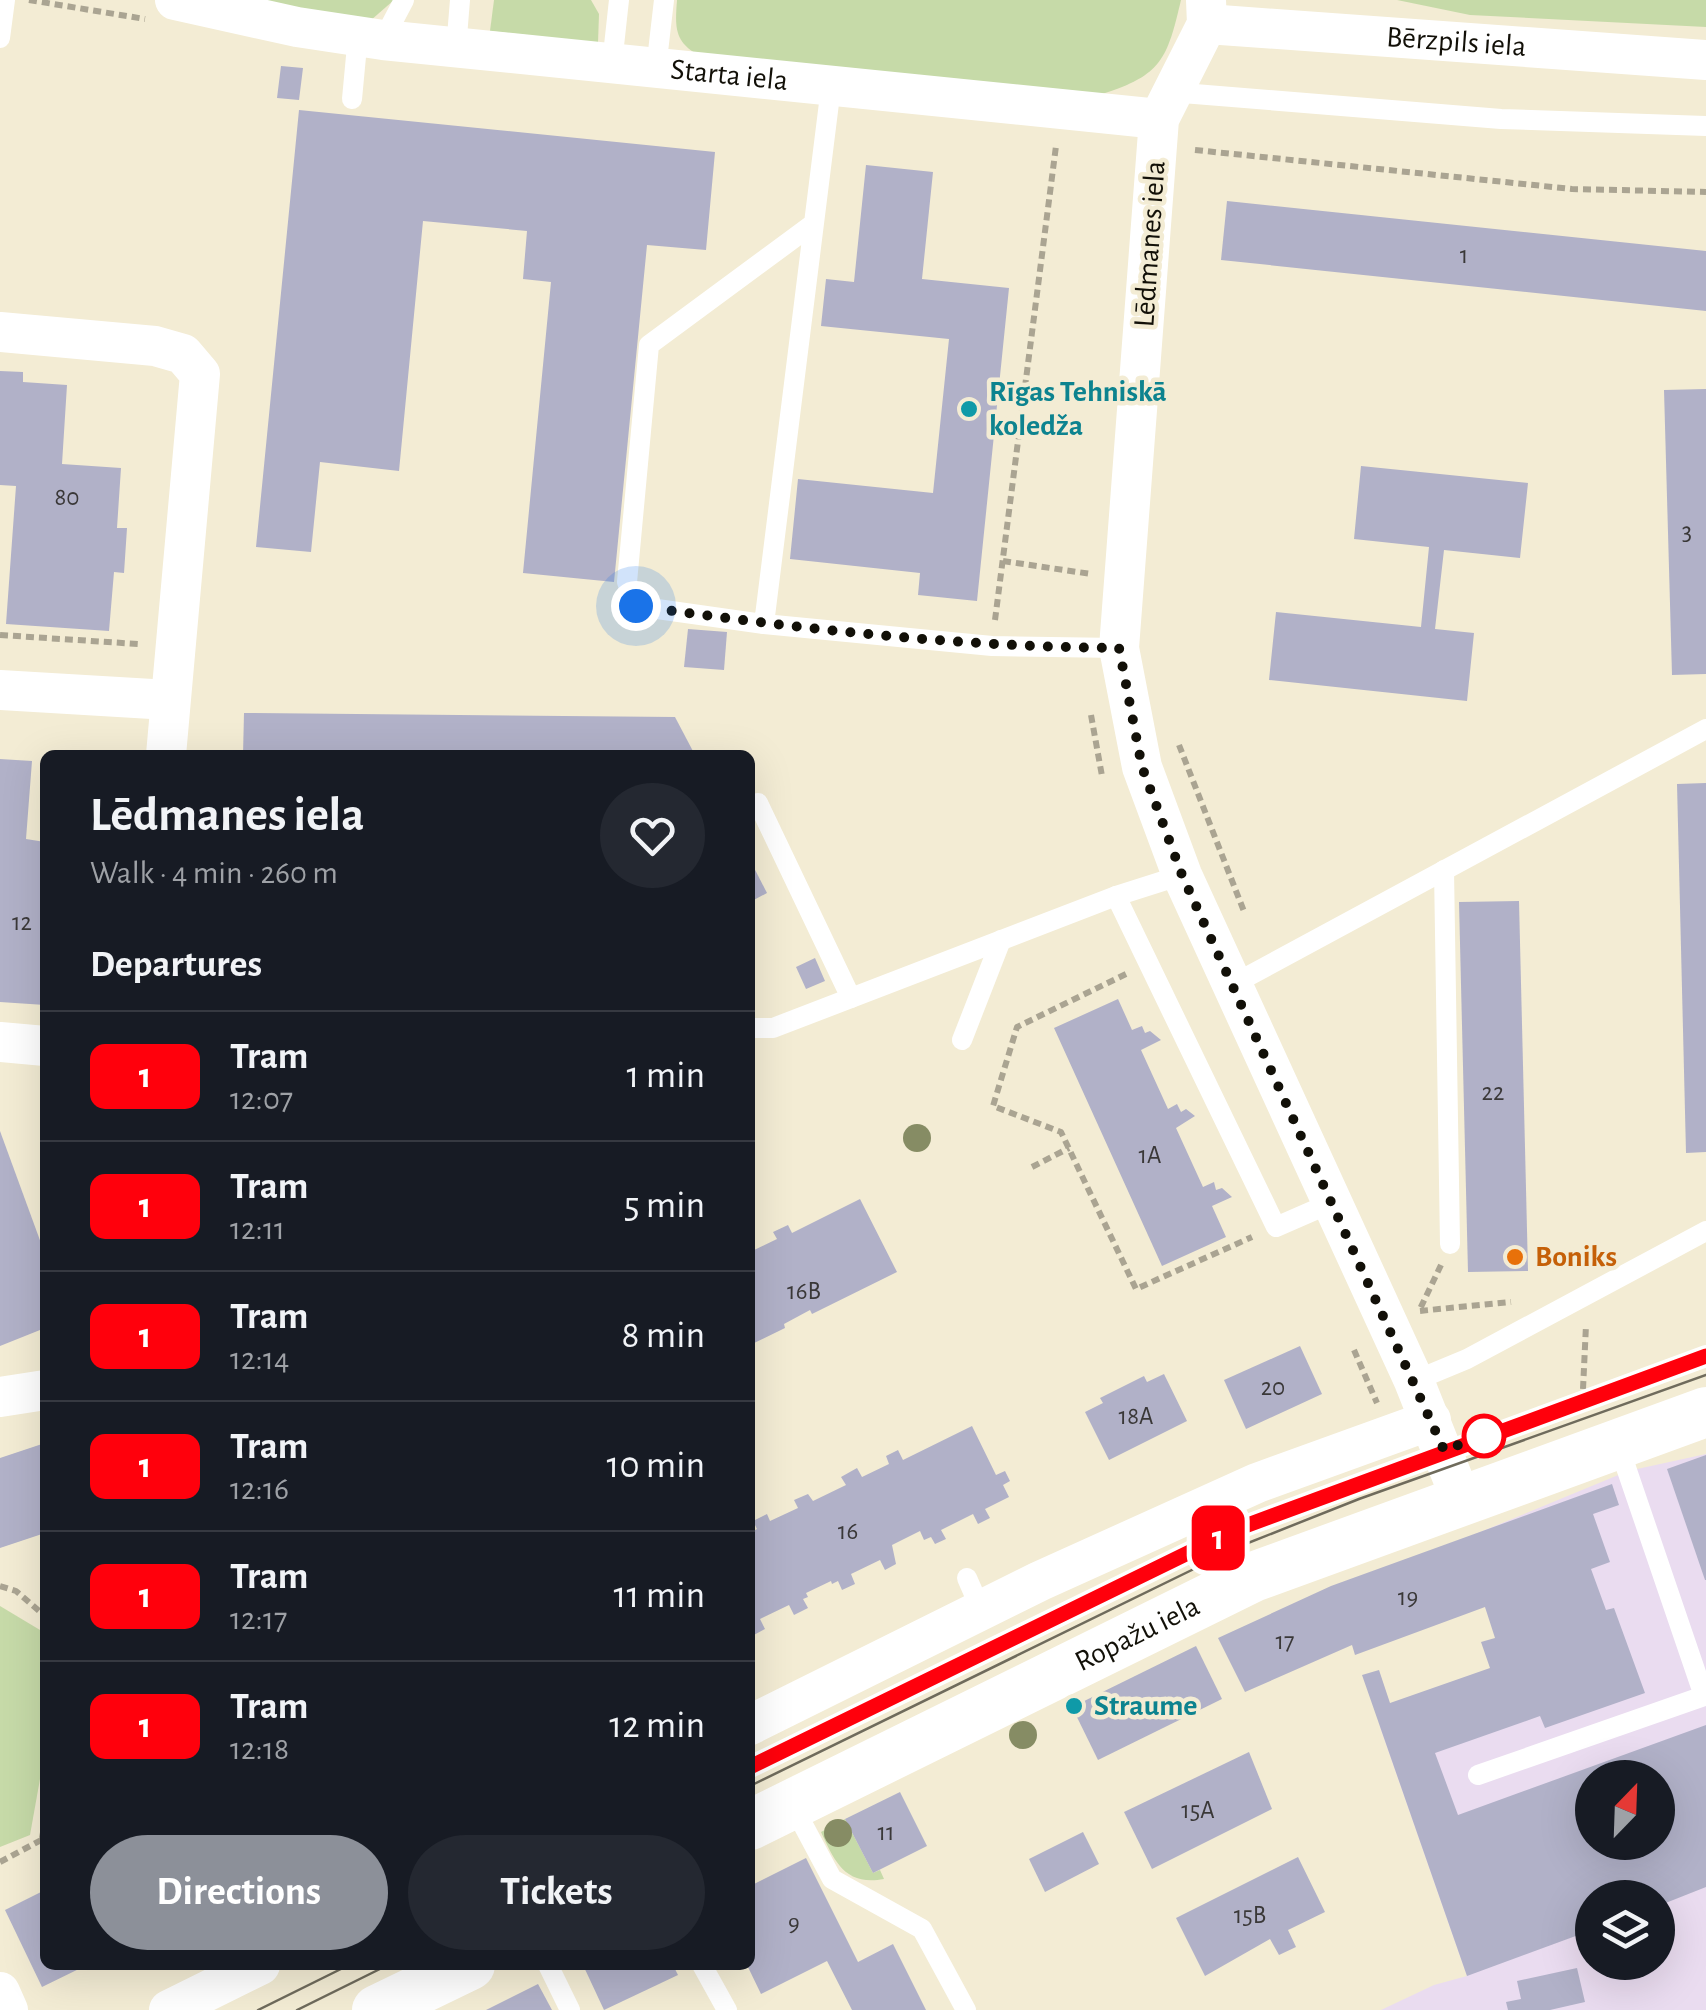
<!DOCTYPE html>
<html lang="en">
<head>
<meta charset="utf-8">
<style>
	:root { --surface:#171b24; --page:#242831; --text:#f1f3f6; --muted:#9ea1a6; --line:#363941; --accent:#8c9099 }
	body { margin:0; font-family:"Alegreya Sans",sans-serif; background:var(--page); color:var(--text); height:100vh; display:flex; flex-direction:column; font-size:38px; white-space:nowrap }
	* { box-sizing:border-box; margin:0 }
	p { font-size:32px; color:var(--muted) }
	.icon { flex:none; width:55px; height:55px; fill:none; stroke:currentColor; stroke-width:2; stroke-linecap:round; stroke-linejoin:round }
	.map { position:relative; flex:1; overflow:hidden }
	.sheet { position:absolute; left:40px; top:750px; width:715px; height:1220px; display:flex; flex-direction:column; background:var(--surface); border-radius:15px; box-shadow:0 10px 40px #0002 }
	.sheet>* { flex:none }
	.badge { padding:0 20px; border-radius:15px; font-size:35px; line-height:65px }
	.needle { width:65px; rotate:23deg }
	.tools { position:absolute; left:1575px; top:1760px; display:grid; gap:20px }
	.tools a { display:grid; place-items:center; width:100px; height:100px; border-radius:50%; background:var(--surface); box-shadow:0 10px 40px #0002; font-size:50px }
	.you { position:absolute; width:50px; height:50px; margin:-25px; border:8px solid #fff; border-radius:50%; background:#1a73e8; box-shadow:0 0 0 15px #1a73e833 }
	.map>.badge { position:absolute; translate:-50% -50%; box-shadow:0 0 0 5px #fff }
	h2 { padding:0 50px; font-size:38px; line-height:90px }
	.round { display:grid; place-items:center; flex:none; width:105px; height:105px; border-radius:52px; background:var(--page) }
	.summary { display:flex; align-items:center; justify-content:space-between; height:170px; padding:0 50px }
	h1 { font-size:48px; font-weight:700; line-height:75px }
	.button { display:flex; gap:20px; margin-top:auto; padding:20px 50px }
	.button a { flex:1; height:115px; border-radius:60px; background:var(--accent); color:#fff; font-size:40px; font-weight:700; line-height:115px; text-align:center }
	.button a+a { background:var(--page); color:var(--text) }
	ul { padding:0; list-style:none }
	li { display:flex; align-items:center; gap:30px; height:130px; padding:0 50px; border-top:2px solid var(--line) }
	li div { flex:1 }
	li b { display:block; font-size:38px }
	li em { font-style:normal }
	li .badge { min-width:110px; font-weight:700; text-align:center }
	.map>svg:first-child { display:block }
	.industrial { fill:#eadcf0; fill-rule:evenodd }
	.green { fill:#c6daa8 }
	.building { fill:#b1b1c8; fill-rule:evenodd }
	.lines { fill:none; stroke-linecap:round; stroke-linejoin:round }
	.path { stroke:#aaa492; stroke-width:6; stroke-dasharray:8 5; stroke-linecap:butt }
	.service { stroke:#fff; stroke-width:20 }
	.minor { stroke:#fff; stroke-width:40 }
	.tertiary { stroke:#fff; stroke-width:50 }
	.tram { stroke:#6f6b5c; stroke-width:2.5 }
	.tree { fill:#868c64 }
	.line-casing { stroke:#fff; stroke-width:22 }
	.line { stroke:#ff000c; stroke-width:15 }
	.walk { stroke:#121008; stroke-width:10; stroke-dasharray:0 18 }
	.culture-dot { fill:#0f9aa8; stroke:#f3ecd4; stroke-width:4 }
	.food-dot { fill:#e8710a; stroke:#f3ecd4; stroke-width:4 }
	.stop-dot { fill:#fff; stroke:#ff000c; stroke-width:5 }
	.labels { text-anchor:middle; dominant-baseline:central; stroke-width:9; stroke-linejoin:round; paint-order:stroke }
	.number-label { font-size:25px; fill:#3a3838 }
	.street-label { font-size:30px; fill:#121008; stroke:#f3ecd4 }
	.culture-label { font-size:30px; font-weight:bold; fill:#0d838f; stroke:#f3ecd4; text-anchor:start }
	.food-label { font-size:30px; font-weight:bold; fill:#c56008; stroke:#f3ecd4; text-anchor:start }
</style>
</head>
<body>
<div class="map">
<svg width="1706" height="2010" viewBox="0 0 1706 2010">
	<rect width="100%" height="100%" fill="#f3ecd4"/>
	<path class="industrial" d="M1706,1454V2010H1381L1434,1985L1467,1976L1380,1727L1512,1682L1461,1540L1628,1471ZM1592,1778H1658V1842H1592ZM1592,1898H1658V1962H1592Z"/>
	<g class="green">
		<path d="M241,0H394L370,21Z"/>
		<path d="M494,0H591L599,14L598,43L490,31Z"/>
		<path d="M677,0H1181C1167,59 1162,75 1102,94L700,56C674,42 675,28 677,0Z"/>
		<path d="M1397,0H1706V27L1470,15Z"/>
		<path d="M0,1606L45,1633V1751L30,1835L0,1847Z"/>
		<path d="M845,1819L873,1873L880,1870L884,1879C845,1886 835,1862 821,1832Z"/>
	</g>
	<g class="building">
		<path d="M281,66L303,68L299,100L277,98Z"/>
		<path d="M299,110L715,152L706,250L647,245L614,582L523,573L551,282L523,279L527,231L423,221L399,471L320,462L311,552L256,547Z"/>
		<path d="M866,165L933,172L922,279L1009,288L977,601L918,595L920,573L790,559L798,479L933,493L949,339L821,326L826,279L854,282Z"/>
		<path d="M1227,201L1706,251V311L1221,260Z"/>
		<path d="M0,371L23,372V382L67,385L62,464L121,468L117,528H127L124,573L114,572L109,631L6,624L16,486L0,485Z"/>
		<path d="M1706,389V674L1672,675L1664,390Z"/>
		<path d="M1361,466L1528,483L1520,558L1444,550L1435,629L1474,633L1467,701L1269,680L1276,612L1421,627L1429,547L1354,539Z"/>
		<path d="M688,629L727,632L724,670L684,667Z"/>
		<path d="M244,713L675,717L695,755H243Z"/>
		<path d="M0,759L32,761L26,839L45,842V1005L0,1002Z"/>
		<path d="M1706,783V1152L1686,1153L1677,784Z"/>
		<path d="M750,860L767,893L750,902Z"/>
		<path d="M1519,901L1528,1271L1468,1272L1459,902Z"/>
		<path d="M815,958L825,981L806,989L796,967Z"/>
		<path d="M1118,999L1132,1030L1142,1026L1145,1033L1150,1031L1161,1040L1141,1050L1168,1109L1177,1104L1181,1112L1186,1109L1195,1116L1176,1128L1203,1187L1214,1182L1216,1190L1222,1188L1232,1197L1212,1206L1226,1237L1162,1266L1054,1028Z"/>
		<path d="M0,1131L45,1254V1328L0,1346Z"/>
		<path d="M860,1199L897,1272L812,1314L810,1310L784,1324L785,1328L750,1345V1252L777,1239L773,1232L788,1225L792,1233Z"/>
		<path d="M1300,1346L1322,1394L1246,1429L1224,1380Z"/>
		<path d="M1164,1374L1187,1421L1109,1460L1085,1412L1103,1403L1100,1398L1144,1376L1147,1382Z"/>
		<path d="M972,1426L996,1475L1005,1471L1010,1481L1003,1485L1009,1497L985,1509L990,1518L978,1524L973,1514L941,1530L946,1539L935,1544L931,1537L924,1540L920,1531L892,1545L896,1564L885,1570L880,1560L851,1574L855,1584L842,1590L838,1581L832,1584L831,1581L806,1593L808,1597L803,1599L808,1608L794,1615L789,1605L760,1619L765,1629L752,1636L750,1533L757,1529L753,1521L767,1514L770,1521L798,1508L794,1500L808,1494L813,1501L846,1485L841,1477L857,1468L862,1477L889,1464L886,1456L898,1450L903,1460Z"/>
		<path d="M45,1443V1533L0,1548V1458Z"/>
		<path d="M1706,1455V1580H1705L1667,1469Z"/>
		<path d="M1612,1484L1619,1505L1593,1514L1610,1562L1591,1569L1606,1610L1614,1608L1645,1693L1545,1728L1540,1716L1435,1753L1458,1815L1706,1725V1887L1658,1906V1898H1592V1930L1467,1976L1362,1675L1379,1670L1390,1703L1490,1668L1481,1642L1495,1638L1485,1607L1355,1655L1352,1645L1245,1692L1218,1638L1331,1586ZM1592,1778H1658V1842H1592Z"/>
		<path d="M1196,1646L1222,1699L1098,1760L1072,1707Z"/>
		<path d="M1249,1752L1272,1809L1152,1869L1124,1812Z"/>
		<path d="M900,1792L927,1846L873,1873L845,1819Z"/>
		<path d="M1083,1832L1099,1864L1045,1892L1029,1859Z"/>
		<path d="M1298,1857L1325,1912L1288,1930L1296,1947L1279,1955L1270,1939L1205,1976L1176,1918Z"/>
		<path d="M806,1858L858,1962L893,1944L926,2010H852L827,1961L761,1994L747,1965H750V1886Z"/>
		<path d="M45,1890V1965H87L42,1987L5,1910Z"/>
		<path d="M583,1965H673L678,1975L604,2010Z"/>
		<path d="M1577,1968L1585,2002L1550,2010H1508L1506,2002L1521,1999L1517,1981Z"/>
		<path d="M538,1984L552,2010H486Z"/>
	</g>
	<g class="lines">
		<g class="path">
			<path d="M29,0L145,19"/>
			<path d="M1195,150L1572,189L1706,192"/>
			<path d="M1003,561L1091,574"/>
			<path d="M995,620L1056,146"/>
			<path d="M0,635L138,644"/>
			<path d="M1091,715L1102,776"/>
			<path d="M1179,745L1245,914"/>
			<path d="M1126,974L1017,1027L993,1106L1061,1132L1136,1289L1252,1237"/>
			<path d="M1032,1167L1069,1148"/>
			<path d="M1441,1265L1419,1311L1511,1302"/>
			<path d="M1354,1350L1377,1403"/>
			<path d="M1583,1389L1586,1325"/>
			<path d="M0,1586L16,1591L45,1616"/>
			<path d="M42,1838L45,1821"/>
			<path d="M0,1862L45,1838"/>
		</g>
		<g class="service">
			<path d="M0,38L5,0"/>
			<path d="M383,40L404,0"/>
			<path d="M456,49L460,0"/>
			<path d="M612,64L619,0"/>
			<path d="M656,69L664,0"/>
			<path d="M1170,92L1501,119L1706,126"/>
			<path d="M352,99L358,35"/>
			<path d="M813,224L649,345L627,582L636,606L764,624L831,87"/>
			<path d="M764,624L992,646L1119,648"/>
			<path d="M758,803L851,998"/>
			<path d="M1444,870L1450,1244"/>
			<path d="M1116,896L1276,1227L1331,1203"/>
			<path d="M1230,986L1706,729"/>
			<path d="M750,1028H773L1116,896L1182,875"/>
			<path d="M962,1040L1001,940"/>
			<path d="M1414,1381L1467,1359L1706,1231"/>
			<path d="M967,1578L981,1610"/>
			<path d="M1478,1775L1704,1696L1618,1444"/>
			<path d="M793,1806L832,1879L922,1929L966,2010"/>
			<path d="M548,1965L570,2010"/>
			<path d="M702,1965L727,2010"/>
		</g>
		<g class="minor">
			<path id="s1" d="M175,0L297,27L383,40L1159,119"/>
			<path d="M1206,0L1207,24L1159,119L1119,648L1142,767L1182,875L1414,1381L1461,1499"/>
			<path id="s2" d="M1207,24L1706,60"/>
			<path d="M0,332L155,346L183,354L200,374L166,755"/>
			<path d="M0,690L169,700"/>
			<path d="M0,1042L45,1046"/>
			<path d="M0,1397L45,1390"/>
			<path d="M750,1725L1040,1581L1257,1483L1431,1420"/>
			<path d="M0,1992L8,2010"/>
			<path d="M169,2010L260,1965"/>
		</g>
		<g class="tertiary">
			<path id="s3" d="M750,1825L1253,1577L1706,1412"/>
			<path d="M377,2010L470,1965"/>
		</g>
		<g class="tram">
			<path d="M750,1767L1237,1529L1706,1356"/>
			<path d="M750,1786L1243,1545L1359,1499L1706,1375"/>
			<path d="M258,2010L349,1965"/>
			<path d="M297,2010L388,1965"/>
		</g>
	</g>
	<g class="tree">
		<circle cx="917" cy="1138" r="14"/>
		<circle cx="1023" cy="1735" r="14"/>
		<circle cx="838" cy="1833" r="14"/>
	</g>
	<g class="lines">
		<g class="line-casing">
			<path id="line" d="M750,1767L1237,1529L1706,1356"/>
		</g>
		<use href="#line" class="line"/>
		<path class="walk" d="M636,606C796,628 957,647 1119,648L1142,767L1182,875L1444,1450L1484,1436"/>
	</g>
	<g class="culture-dot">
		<circle cx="969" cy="409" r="10"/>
		<circle cx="1074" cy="1706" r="10"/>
	</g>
	<circle class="food-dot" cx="1515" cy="1257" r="10"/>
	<circle class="stop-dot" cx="1484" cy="1436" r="20"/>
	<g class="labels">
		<g class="number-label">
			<text x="1464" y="255">1</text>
			<text x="67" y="497">80</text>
			<text x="1687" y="532">3</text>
			<text x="22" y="922">12</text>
			<text x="1493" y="1092">22</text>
			<text x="1150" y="1155">1A</text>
			<text x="804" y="1291">16B</text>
			<text x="1273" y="1387">20</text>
			<text x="1136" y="1416">18A</text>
			<text x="848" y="1531">16</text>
			<text x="1408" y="1597">19</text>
			<text x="1285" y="1641">17</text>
			<text x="1198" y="1810">15A</text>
			<text x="886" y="1832">11</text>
			<text x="1250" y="1915">15B</text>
			<text x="794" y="1923">9</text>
		</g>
		<g class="street-label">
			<text stroke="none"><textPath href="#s2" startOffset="250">Bērzpils iela</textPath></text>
			<text stroke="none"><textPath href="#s1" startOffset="560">Starta iela</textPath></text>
			<text transform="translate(1150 244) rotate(-86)">Lēdmanes iela</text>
			<text stroke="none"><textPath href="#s3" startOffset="432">Ropažu iela</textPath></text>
		</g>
		<g class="culture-label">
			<text x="989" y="392">Rīgas Tehniskā<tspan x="989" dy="34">koledža</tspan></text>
			<text x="1094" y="1706">Straume</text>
		</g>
		<g class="food-label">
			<text x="1535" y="1257">Boniks</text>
		</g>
	</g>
</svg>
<div class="tools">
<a><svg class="needle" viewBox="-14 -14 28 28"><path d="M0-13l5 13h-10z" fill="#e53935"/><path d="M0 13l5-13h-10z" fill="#9ea1a6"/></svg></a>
<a><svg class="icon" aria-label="layers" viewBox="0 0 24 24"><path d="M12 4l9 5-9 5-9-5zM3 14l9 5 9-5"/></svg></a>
</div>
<div class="you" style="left:636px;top:606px"></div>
<b class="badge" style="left:1218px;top:1538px;background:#ff000c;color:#fff">1</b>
<section class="sheet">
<div class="summary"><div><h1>Lēdmanes iela</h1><p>Walk · 4 min · 260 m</p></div><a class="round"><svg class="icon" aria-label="heart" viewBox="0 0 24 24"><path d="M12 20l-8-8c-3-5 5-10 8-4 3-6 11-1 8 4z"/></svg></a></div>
<h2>Departures</h2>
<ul>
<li><span class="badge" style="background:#ff000c;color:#fff">1</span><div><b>Tram</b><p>12:07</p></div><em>1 min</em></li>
<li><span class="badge" style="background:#ff000c;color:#fff">1</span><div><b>Tram</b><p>12:11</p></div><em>5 min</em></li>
<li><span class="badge" style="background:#ff000c;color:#fff">1</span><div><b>Tram</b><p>12:14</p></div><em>8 min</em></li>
<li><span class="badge" style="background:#ff000c;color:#fff">1</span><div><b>Tram</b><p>12:16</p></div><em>10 min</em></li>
<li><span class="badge" style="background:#ff000c;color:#fff">1</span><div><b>Tram</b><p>12:17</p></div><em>11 min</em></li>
<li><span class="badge" style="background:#ff000c;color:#fff">1</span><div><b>Tram</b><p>12:18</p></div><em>12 min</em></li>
</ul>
<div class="button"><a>Directions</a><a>Tickets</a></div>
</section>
</div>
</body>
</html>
